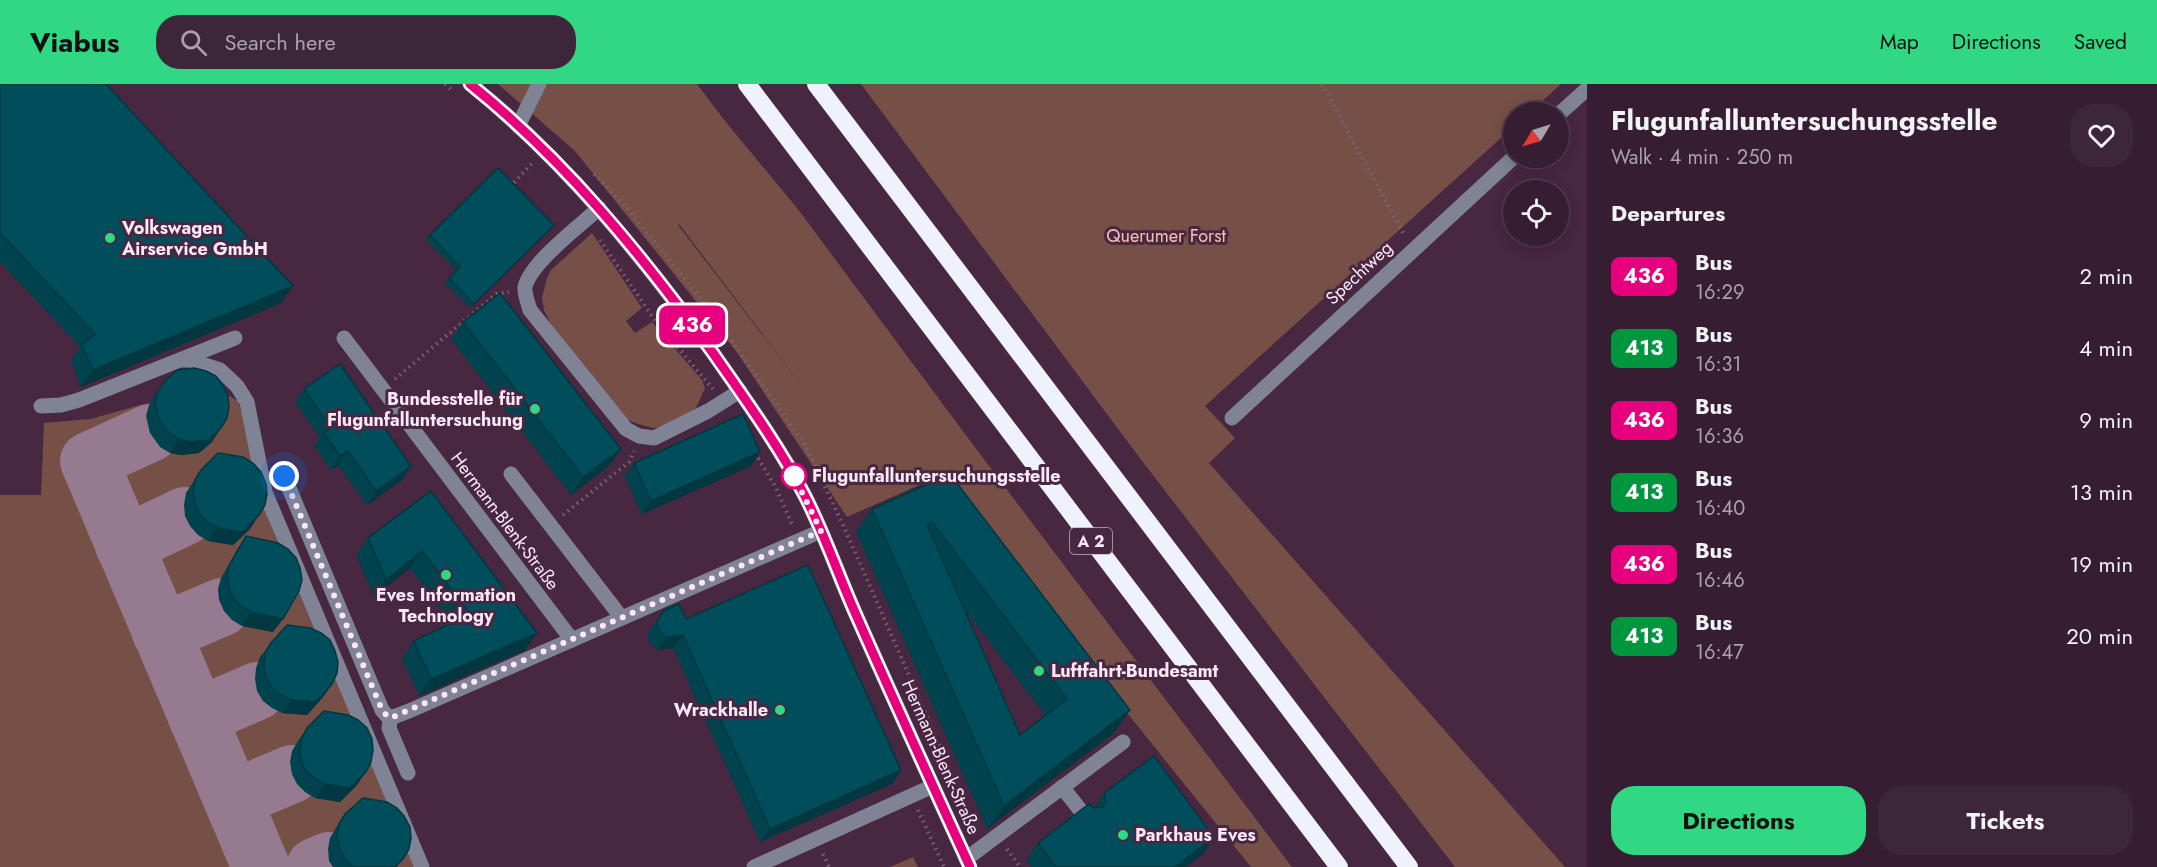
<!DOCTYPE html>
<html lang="en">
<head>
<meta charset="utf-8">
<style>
	:root { --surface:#361d31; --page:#3d2639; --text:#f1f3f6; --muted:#aaa2ab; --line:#503b4d; --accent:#30d883 }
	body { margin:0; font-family:Jost,sans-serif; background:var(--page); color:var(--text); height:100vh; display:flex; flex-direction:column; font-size:22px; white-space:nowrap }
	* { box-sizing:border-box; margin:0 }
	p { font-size:20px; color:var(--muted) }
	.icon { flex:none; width:33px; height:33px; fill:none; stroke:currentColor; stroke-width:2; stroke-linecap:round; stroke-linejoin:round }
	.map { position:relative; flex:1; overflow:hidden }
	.details { display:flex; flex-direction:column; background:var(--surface); width:570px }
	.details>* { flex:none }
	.badge { padding:0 12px; border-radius:9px; font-size:21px; line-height:39px }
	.needle { width:39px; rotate:232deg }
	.tools { position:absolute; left:1503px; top:18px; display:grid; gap:12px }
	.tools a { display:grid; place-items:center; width:66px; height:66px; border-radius:50%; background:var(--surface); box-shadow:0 3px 15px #0003,0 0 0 2px var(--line); font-size:30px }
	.you { position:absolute; width:30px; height:30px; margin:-15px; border:4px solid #fff; border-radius:50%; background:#1a73e8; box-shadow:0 0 0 9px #1a73e833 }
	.map>.badge { position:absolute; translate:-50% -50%; box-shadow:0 0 0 3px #fff }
	h2 { padding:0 24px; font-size:22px; line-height:54px }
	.round { display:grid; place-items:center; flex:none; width:63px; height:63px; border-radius:24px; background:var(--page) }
	.overview { display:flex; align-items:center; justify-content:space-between; height:102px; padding:0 24px }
	h1 { font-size:28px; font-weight:700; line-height:45px }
	.button { display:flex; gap:12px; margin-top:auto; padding:12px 24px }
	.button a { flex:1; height:69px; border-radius:24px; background:var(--accent); color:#111; font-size:24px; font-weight:700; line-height:69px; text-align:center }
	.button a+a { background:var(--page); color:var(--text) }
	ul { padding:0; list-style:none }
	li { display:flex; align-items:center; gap:18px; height:72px; padding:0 24px }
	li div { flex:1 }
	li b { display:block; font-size:22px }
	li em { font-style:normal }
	li .badge { min-width:66px; font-weight:700; text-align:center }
	header { display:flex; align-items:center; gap:36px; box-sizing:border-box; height:84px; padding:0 30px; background:var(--accent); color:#111 }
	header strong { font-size:28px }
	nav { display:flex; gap:33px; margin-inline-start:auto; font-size:21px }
	.search { width:420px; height:54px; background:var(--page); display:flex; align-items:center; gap:15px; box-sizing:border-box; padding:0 21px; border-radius:24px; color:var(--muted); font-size:22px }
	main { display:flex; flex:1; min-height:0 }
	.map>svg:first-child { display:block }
	.green { fill:#765046; fill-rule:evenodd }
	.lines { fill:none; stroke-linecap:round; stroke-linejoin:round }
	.taxiway { stroke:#967a90; stroke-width:58 }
	.path { stroke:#7f6178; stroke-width:4; stroke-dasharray:1.5 4.5; stroke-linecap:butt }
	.minor { stroke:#7f8395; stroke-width:15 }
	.highway { stroke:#eff2fb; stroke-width:18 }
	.wall { fill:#00434e; fill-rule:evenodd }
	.shaded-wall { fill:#003740 }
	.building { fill:#004e5b; stroke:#003740; stroke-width:1.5; fill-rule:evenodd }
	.line-casing { stroke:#fff; stroke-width:14 }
	.line { stroke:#e6007e; stroke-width:9 }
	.walk { stroke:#fce7f7; stroke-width:6; stroke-dasharray:0 10.8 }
	.poi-dot { fill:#30d883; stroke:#482741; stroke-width:2 }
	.stop-dot { fill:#fff; stroke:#e6007e; stroke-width:3 }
	.labels { text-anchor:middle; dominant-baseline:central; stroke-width:6; stroke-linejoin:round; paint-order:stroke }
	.shield { fill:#482741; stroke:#c6adc0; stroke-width:1.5 }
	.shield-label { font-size:16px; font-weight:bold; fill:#fce7f7 }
	.poi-label { font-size:18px; font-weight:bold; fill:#fce7f7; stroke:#482741; text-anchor:start }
	.park-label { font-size:18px; fill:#fac0b2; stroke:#482741 }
	.street-label { font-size:18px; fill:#fce7f7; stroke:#482741 }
	.stop-label { font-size:18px; font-weight:bold; fill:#fce7f7; stroke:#482741; text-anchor:start }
</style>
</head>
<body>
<header>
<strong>Viabus</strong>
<div class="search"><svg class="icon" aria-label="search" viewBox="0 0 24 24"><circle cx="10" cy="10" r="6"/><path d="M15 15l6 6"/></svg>Search here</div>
<nav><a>Map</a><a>Directions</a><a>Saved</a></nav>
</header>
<main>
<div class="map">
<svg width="1587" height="783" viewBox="0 0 1587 783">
	<rect width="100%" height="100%" fill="#482741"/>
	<g class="green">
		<path d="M498,0H697L725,37L797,124L977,366L1292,783H1251L1087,579L944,390L847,433L736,267L575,67ZM679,140L814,318L678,141Z"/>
		<path d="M861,0H1561L1530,28H1514L1513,43L1205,322L1235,354L1209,379L1565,783H1455L1139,373Z"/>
		<path d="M592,149L642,224L626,237L635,249L652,238L702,296L705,304L696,324L686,333L665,343L653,344L638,340L628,336L555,249L544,226L542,214L547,194L551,186Z"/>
		<path d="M219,306L238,317L243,332L258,405L274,450L415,783H0V411H41L44,339L91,335L140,321Z"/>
		<path d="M913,773L918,783H890Z"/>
	</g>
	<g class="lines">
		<g class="taxiway">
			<path d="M150,349L89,377L261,783"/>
			<path d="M124,461L185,432"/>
			<path d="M161,549L222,523"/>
			<path d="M197,633L257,607"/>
			<path d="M233,715L292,690"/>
			<path d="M315,783L329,777"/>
		</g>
		<g class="path">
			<path d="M445,0L454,8"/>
			<path d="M1322,0L1405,152"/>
			<path d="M594,90L628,125L710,226L805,361L844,443L977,747"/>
			<path d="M510,103L533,78"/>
			<path d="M600,156L654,235L713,305"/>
			<path d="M395,295L496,210L509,208"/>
			<path d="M755,369L775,402L793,442"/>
			<path d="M563,431L629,378L634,367"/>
			<path d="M918,726L944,783"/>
			<path d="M1007,765L1020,783"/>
			<path d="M823,770L829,783"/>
		</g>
		<g class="minor">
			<path d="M470,0C565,76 642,172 713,269C745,315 779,362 805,412C825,451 839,493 857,533C894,617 932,700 970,783"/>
			<path d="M1558,31L1587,5"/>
			<path d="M518,42L539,0"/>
			<path d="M599,124C580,142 531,178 525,203C524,209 528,219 530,226L626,345L639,352L654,354L708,327L740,307"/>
			<path d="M344,254L572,556"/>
			<path d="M180,276H189L220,286L237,302L247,318L265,408L422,783"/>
			<path d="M41,322L61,321L79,316L235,254"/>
			<path d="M1232,334L1514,73"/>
			<path d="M511,390L621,533"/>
			<path d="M284,392L382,626L388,633H393L409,627L821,447"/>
			<path d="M393,633L390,637L389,644L408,689"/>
			<path d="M1062,703L1085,732"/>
			<path d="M966,775L1123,658"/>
			<path d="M754,783L933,702"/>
		</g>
		<g class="highway">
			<path d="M747,0L1339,783"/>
			<path d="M816,0L1409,783"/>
		</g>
	</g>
	<g class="wall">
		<path d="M0,0L281,219L81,303L71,277L80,263L0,178Z"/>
		<path d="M554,141L550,146L470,224L445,199L457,187L426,156L430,151Z"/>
		<path d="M463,238L621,365L609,382L571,411L451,255Z"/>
		<path d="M164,298L212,358L199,369L181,371L170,369L160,363L150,349L146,332L149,321Z"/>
		<path d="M304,305L402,396L367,421L338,381L331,386L314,362L320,354L295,318Z"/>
		<path d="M634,379L751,382L642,430L624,392Z"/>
		<path d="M201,386L250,445L233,461L208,457L198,451L190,442L185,432L184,421L186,409Z"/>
		<path d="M950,390L1114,649L987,745L856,448L872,425ZM964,525L1045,631L1020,651Z"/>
		<path d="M431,407L525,566L419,612L402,574L414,557L452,539L410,484L374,513L356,471L368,454Z"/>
		<path d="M246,452L273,548L242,542L232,536L224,527L219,516L218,505L221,494L237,466Z"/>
		<path d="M663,527L686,535L901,686L892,700L760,758L673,564L658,566L650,560L648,555V549Z"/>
		<path d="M270,560L332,600L323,613L307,631L282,629L272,624L263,617L257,607L255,595L256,584L260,573Z"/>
		<path d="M307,644L357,701L340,718L315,714L305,708L297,700L292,690L290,678L292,667L298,657Z"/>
		<path d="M1104,709L1214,753L1203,770L1186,783H1031L1026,776L1038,759L1094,724Z"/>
		<path d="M345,730L398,783H333L329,777L328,765L330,754L336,744Z"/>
	</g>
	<g class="shaded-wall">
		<path d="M554,141L550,146L470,224L474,220Z"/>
		<path d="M293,202L281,219L81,303L93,286Z"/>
		<path d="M221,344L212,358L199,369L181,371L170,369L179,355Z"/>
		<path d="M621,365L609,382L571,411L583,393Z"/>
		<path d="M348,367L338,381L331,386L340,372Z"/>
		<path d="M760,368L751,382L642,430L651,417Z"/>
		<path d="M411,382L402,396L367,421L376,407Z"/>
		<path d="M259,431L250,445L233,461L208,457L217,444Z"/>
		<path d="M422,467L410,484L374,513L386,496Z"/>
		<path d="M251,528L283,535L273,548L242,542Z"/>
		<path d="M537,549L525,566L419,612L431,595Z"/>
		<path d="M683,551L673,564L658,566L667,553Z"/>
		<path d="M332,600L323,613L307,631L282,629L292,616Z"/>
		<path d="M1130,626L1114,649L987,745L1004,722Z"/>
		<path d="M901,686L892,700L760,758L770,745Z"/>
		<path d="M366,688L357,701L340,718L315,714L325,700Z"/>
		<path d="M1214,753L1203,770L1186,783H1175Z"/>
	</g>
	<g class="building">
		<path d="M0,0H106L293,202L93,286L82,261L95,250L0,149Z"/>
		<path d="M498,84L554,141L474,220L449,194L460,183L430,151Z"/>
		<path d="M500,209L621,365L583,393L463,238Z"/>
		<path d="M340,280L411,382L376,407L348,367L340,372L324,349L331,344L304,305Z"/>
		<path d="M194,284L206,287L216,292L223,301L228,312L229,323L227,334L221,344L208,356L190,358L179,355L169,349L159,336L155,319L158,307L164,298L177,286Z"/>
		<path d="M743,330L760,368L651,417L634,379Z"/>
		<path d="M218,369L243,373L253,379L261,388L266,400L267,410L265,421L259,431L242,448L217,444L207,438L199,429L195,419L193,407L195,396L201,386Z"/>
		<path d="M950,390L1130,626L1004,722L872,425ZM932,438L1067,615L1020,651L927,441Z"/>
		<path d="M431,407L537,549L431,595L414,557L470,530L422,467L386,496L368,454Z"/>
		<path d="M246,452L278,459L288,465L296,474L300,484L302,496L299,507L283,535L251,528L241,522L233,514L229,503L227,492L230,480Z"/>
		<path d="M808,481L901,686L770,745L683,551L667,553L659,547L657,541L658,536L663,527L679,520L686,535Z"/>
		<path d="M287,541L310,544L321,549L330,556L335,567L338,578L337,589L332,600L316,618L292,616L281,611L272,603L266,593L264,582L265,570L270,560Z"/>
		<path d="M324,627L348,631L358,636L367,644L372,655L373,666L371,678L366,688L349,704L325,700L315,695L306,687L301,676L300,665L302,654L307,644Z"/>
		<path d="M1154,672L1214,753L1175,783H1056L1038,759L1089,720L1094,724L1103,723L1106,718L1104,709Z"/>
		<path d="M363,714L387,718L397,724L404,732L410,743L411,754L409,765L403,775L395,783H353L344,774L339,763L337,752L339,740L345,730Z"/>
	</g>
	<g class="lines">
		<g class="line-casing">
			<path id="line" d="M470,0C565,76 642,171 713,269C745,315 779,362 805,412C825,451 839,493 857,533C894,617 932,700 970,783"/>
		</g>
		<use href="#line" class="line"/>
		<path class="walk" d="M284,392L382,626L388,633H393L821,447L794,392"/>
	</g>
	<g class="poi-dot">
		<circle cx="110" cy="154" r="6"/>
		<circle cx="535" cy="325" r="6"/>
		<circle cx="446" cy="491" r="6"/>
		<circle cx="1039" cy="587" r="6"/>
		<circle cx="780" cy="626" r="6"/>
		<circle cx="1123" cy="751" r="6"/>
	</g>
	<circle class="stop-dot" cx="794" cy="392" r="12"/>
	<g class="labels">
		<rect class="shield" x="1070" y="444" width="42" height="26" rx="4.5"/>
		<g class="shield-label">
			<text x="1091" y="457">A 2</text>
		</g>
		<g class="poi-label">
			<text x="122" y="144">Volkswagen<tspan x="122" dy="21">Airservice GmbH</tspan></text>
			<text x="523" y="315" text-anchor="end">Bundesstelle für<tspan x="523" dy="21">Flugunfalluntersuchung</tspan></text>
			<text x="446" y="511" text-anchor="middle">Eves Information<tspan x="446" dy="21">Technology</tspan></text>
			<text x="1051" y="587">Luftfahrt-Bundesamt</text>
			<text x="768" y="626" text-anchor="end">Wrackhalle</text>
			<text x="1135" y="751">Parkhaus Eves</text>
		</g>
		<g class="park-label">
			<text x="1166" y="152">Querumer Forst</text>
		</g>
		<g class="street-label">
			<text transform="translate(1359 189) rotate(-43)">Spechtweg</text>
			<text transform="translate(505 437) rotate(53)">Hermann-Blenk-Straße</text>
			<text transform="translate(941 673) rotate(66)">Hermann-Blenk-Straße</text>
		</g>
		<g class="stop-label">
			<text x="812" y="392">Flugunfalluntersuchungsstelle</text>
		</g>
	</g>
</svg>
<div class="tools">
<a><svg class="needle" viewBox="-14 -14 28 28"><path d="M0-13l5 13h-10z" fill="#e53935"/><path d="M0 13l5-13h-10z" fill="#aaa2ab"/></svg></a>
<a><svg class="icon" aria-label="locate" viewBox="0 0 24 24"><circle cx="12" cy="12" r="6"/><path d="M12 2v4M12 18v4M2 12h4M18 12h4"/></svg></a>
</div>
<div class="you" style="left:284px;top:392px"></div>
<b class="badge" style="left:692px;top:241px;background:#e6007e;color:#fff">436</b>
</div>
<section class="details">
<div class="overview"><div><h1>Flugunfalluntersuchungsstelle</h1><p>Walk · 4 min · 250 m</p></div><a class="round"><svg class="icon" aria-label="heart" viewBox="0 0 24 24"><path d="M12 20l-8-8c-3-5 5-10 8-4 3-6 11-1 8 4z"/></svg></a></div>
<h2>Departures</h2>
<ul>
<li><span class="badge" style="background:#e6007e;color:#fff">436</span><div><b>Bus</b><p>16:29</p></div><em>2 min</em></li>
<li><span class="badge" style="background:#009640;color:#fff">413</span><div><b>Bus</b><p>16:31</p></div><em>4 min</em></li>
<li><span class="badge" style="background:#e6007e;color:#fff">436</span><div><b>Bus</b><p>16:36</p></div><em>9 min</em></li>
<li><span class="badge" style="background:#009640;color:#fff">413</span><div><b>Bus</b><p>16:40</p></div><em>13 min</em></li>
<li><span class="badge" style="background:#e6007e;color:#fff">436</span><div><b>Bus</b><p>16:46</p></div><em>19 min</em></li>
<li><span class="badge" style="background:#009640;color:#fff">413</span><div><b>Bus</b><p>16:47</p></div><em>20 min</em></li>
</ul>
<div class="button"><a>Directions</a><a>Tickets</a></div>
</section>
</main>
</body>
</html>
